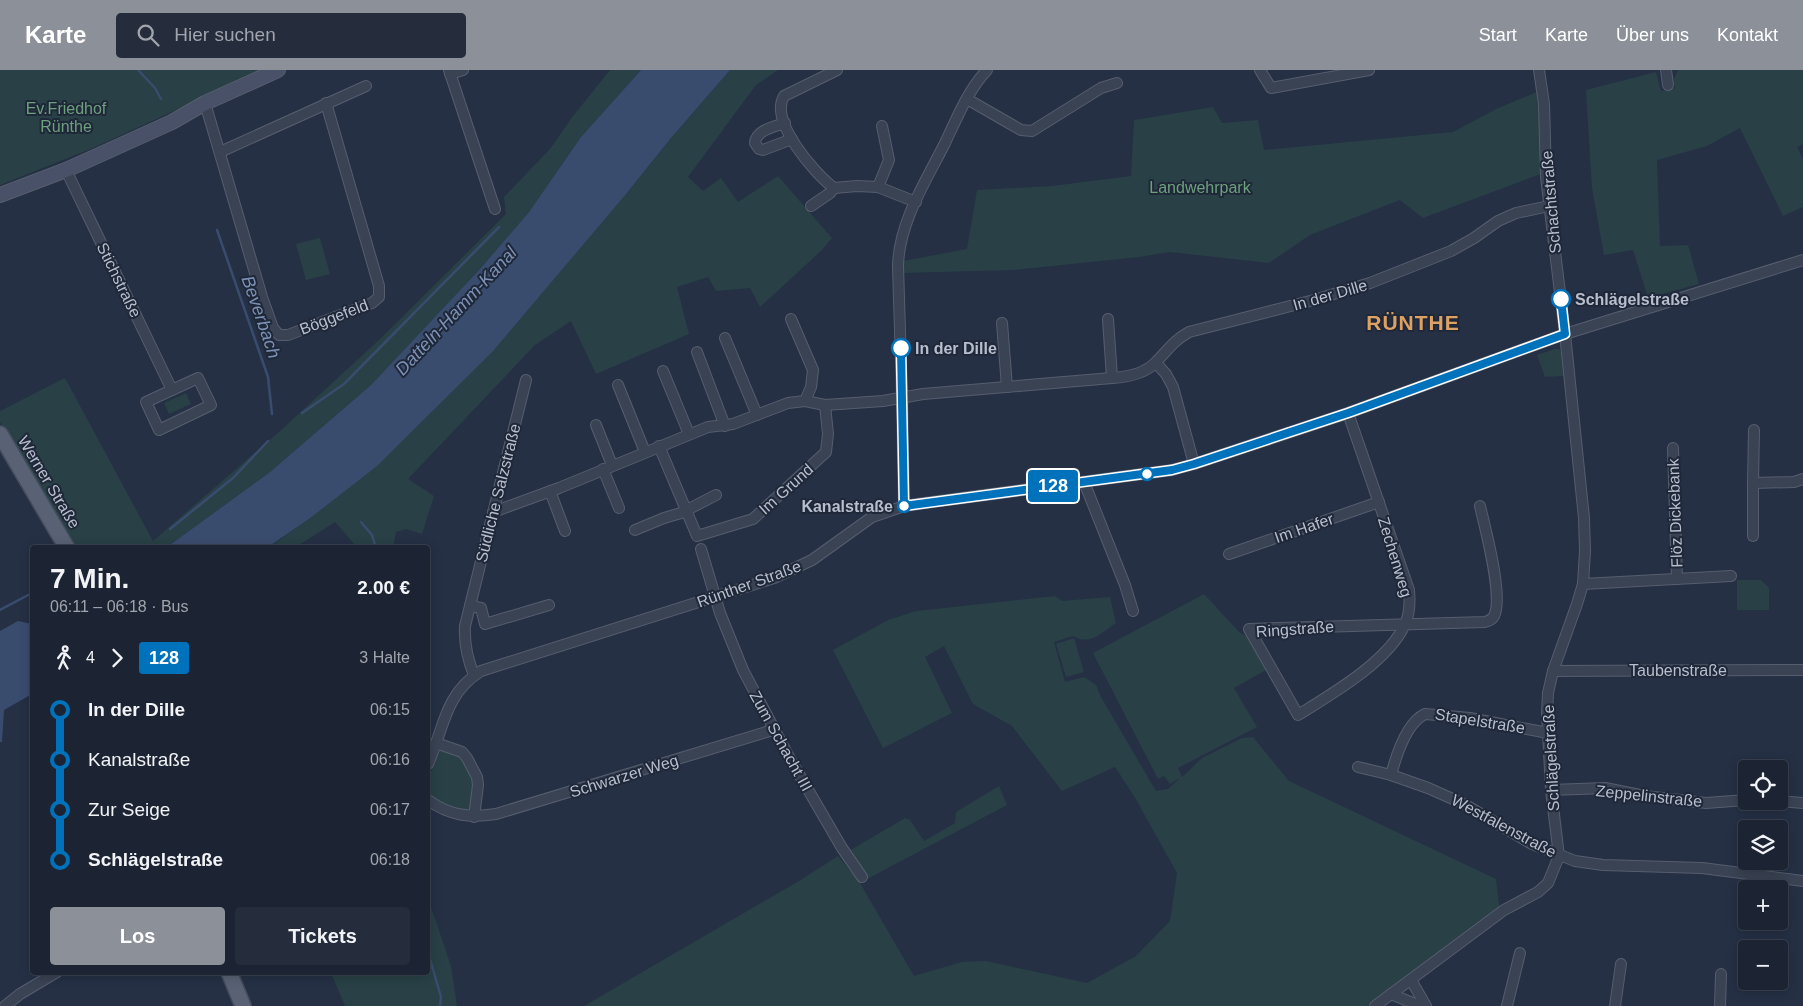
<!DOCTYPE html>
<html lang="de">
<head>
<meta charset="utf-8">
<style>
	:root { --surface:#1c2434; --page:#252c3c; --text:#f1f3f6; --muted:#a0a4ac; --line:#3a414f; --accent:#8c9099 }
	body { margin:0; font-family:Arial,sans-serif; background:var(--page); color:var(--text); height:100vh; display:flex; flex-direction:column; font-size:19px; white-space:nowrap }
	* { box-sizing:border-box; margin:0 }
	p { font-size:16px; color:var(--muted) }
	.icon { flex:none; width:28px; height:28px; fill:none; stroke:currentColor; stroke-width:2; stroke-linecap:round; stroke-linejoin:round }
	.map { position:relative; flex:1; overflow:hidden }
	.details { position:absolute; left:30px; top:475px; width:400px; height:430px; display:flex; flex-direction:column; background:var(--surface); border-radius:5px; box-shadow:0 2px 12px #0003,0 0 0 1px var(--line) }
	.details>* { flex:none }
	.badge { padding:0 10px; border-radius:4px; font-size:18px; line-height:32px }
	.controls { position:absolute; left:1738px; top:690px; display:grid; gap:10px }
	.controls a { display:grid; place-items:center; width:50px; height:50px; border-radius:5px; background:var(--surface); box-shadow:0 2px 12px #0003,0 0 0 1px var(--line); font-size:25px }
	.map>.badge { position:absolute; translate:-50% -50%; box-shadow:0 0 0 2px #fff }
	.legs { display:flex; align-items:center; gap:8px; height:55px; padding:0 20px; font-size:16px }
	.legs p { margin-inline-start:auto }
	.overview { display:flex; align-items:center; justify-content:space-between; height:85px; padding:0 20px }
	h1 { font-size:28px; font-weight:800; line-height:38px }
	.action { display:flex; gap:10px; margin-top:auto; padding:10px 20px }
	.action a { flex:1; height:58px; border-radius:5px; background:var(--accent); color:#fff; font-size:20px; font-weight:800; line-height:58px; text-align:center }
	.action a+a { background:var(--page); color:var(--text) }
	ul { padding:0 20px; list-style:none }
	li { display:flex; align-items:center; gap:18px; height:50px; font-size:19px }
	li i { display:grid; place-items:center; width:8px; height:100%; margin:0 6px; background:currentColor }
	li i::after { content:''; width:12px; height:12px; margin:-6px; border:4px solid; border-radius:50%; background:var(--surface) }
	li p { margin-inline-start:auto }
	li:first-child i { background:linear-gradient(#0000 50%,currentColor 0) }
	li:last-child i { background:linear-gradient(currentColor 50%,#0000 0) }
	header { display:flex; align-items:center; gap:30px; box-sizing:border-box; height:70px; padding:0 25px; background:var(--accent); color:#fff }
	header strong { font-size:24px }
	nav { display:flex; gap:28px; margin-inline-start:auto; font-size:18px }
	.search { width:350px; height:45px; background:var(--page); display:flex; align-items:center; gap:12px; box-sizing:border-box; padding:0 18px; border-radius:5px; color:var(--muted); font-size:19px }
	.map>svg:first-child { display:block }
	.green { fill:#284046 }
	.water { fill:#3a4c6e }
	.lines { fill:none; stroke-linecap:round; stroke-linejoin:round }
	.stream { stroke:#3a4c6e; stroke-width:2.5 }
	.street-casing { stroke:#565e6e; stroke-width:12 }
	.secondary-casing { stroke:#565e6e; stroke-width:16 }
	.primary-casing { stroke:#444c5d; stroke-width:18 }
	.street { stroke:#3a4354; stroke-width:10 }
	.secondary { stroke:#485167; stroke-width:14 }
	.primary { stroke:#586274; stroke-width:15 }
	.line-1-casing { stroke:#fff; stroke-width:11 }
	.line-1 { stroke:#0072bc; stroke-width:8 }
	.stop-1-dot { fill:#fff; stroke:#0072bc; stroke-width:2.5 }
	.labels { text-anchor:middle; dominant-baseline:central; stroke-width:4; stroke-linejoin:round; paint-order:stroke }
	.park-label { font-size:16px; fill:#6da07d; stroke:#1f2839 }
	.street-label { font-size:16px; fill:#b8becd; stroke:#1f2839 }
	.stop-label { font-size:16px; font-weight:bold; fill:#b8becd; stroke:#1f2839; text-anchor:start }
	.water-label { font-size:18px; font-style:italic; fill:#7d91b6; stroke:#1f2839 }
	.district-label { font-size:21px; font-weight:bold; letter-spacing:1px; fill:#dda263; stroke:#1f2839 }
</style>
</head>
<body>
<header>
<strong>Karte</strong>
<div class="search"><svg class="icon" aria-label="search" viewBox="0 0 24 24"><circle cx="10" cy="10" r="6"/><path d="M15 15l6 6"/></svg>Hier suchen</div>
<nav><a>Start</a><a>Karte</a><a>Über uns</a><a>Kontakt</a></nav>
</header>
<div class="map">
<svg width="1803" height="936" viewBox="0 0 1803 936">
	<rect width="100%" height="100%" fill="#253045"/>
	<g class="green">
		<path d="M0,0H263L93,78L0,115Z"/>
		<path d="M610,0H641L581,67L529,142L480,199L371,315L270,402L167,477H63L61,461L0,352V341L65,308L153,471L280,361L381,268L506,144L504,127L550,79L573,46Z"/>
		<path d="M730,0H778L756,15L688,107L703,121L721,108L738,132L778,106L832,168L822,180L760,237L750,218L716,221L708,207L677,217L689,264L596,304L571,251L535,275L408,409L434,426L422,464L406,459L396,462L393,477H357L335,452L296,477L268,478L309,449L626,124L671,68Z"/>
		<path d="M1678,0H1803V74L1797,77L1803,89V137L1783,146L1740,58L1707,76L1657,90L1660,176L1688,175L1699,214L1648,228L1633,180L1604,185L1592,118L1586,20L1656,2L1661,21L1675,18L1673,11Z"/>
		<path d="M1537,22L1543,103L1423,148L1400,130L1310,165L1269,193L1170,182L1139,187L1013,200L903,203V191L967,179L977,120L1052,116L1131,106L1134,50L1213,37L1222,53L1258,50L1264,80L1453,62L1496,39Z"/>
		<path d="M320,168L330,204L306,210L296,174Z"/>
		<path d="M1555,279H1559L1561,282L1563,306L1545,307L1537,285Z"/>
		<path d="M186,323L191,334L169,344L164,333Z"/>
		<path d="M1737,510H1761L1769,518V540H1737Z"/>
		<path d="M1204,524L1240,563L1247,566L1266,600L1234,618L1257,657L1178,698L1182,707L1202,688L1242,668L1253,667L1289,711L1496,809L1500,842L1367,936H584L799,811L838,786L860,813L914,906L962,892L986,891L1087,913L1136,886L1170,851L1177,803L1134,726L1115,697L1062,721L1012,656L973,634L944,576L925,587L952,643L883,678L833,580L888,550L916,541L1055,526L1062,531L1110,527L1116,553C1101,563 1091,576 1073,566L1054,572L1065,612L1084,607L1096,615L1101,627L1156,721L1168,719L1180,708L1170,714L1164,706L1158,709L1093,583Z"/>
		<path d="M1074,568L1084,602L1066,607L1056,574Z"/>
		<path d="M441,679L462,687L476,713L472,736L466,741C451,738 439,734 428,723V709Z"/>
		<path d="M999,716L1007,735L867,809L849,781L905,748L910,750L924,771L955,753L956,742Z"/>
		<path d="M428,828L451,896L457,936H345L331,903L428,902Z"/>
	</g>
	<g class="water">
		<path d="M641,0H730L671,68L626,124L493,281L377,396L309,449L268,477H167L270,402L371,315L480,199L529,142L581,67Z"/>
		<path d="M18,551L32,554V624L4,640L2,672H0V561Z"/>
	</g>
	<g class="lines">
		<g class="stream">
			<path d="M138,0L155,18L161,29"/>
			<path d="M217,160L268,307L272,344"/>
			<path d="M302,343L344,314L499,157"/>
			<path d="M361,452L372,465L376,478"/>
			<path d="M170,459L233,408L268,371"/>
			<path d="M0,540L32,523"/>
			<path d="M428,882L441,927L440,936"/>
		</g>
		<g class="street-casing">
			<g id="street">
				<path d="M449,0L495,139"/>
				<path d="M837,0L784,26C769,51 814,103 834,118L857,116L878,117L916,132"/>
				<path d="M1260,0L1271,18L1369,0"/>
				<path d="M1666,0L1668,15"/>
				<path d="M450,4L463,0"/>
				<path d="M967,29L1021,60L1032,61L1101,18L1117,13"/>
				<path d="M205,33L262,227L273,258L279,265H288L372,233L379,227V216L326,33"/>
				<path d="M785,53C774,57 756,60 755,73L759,79L763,80L792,69"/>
				<path d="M220,82L366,16"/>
				<path d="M66,100L172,320"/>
				<path d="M878,117L889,90L882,56"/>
				<path d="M811,136L830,123L834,118"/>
				<path d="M791,249L813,300L811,317L805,331"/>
				<path d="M1108,249L1112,308"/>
				<path d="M1002,253L1007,317"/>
				<path d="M725,268L757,345"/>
				<path d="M697,282L725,356"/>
				<path d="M1156,293L1166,304L1173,317L1194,394"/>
				<path d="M663,301L689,364"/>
				<path d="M198,308L211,335L159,360L146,332Z"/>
				<path d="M618,315L645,382"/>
				<path d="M1348,343L1409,520C1410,531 1410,544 1405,554C1389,591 1332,624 1298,645L1249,559L1485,552C1489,551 1492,550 1494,546C1504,527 1485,458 1480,436"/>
				<path d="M596,355L612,395"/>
				<path d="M1754,360L1753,413L1794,412L1803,409"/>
				<path d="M659,376L697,466L753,449L826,382L828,364L825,335"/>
				<path d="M1673,378L1677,509"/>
				<path d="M603,399L619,438"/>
				<path d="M1084,412L1125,515L1133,541"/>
				<path d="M550,421L565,461"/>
				<path d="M904,436L902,326L898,196C899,152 926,111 945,73C957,48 968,20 987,0"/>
				<path d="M493,442L559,418L708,357L733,354L788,333L805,331L825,335L883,331L923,324L1112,308C1128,307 1145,304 1156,292C1168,280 1173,271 1189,262L1314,230L1370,213L1451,181L1474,168L1498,151L1516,143L1549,136"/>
				<path d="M635,460L664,448L681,443L716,425"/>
				<path d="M1753,466V413"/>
				<path d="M701,479L720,543L743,600L789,687L842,778L862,807"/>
				<path d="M1229,484L1379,432"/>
				<path d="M1583,514L1731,506"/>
				<path d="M470,536L481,538L485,554L549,535"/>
				<path d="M1553,601L1803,600"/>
				<path d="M474,605C467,588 464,574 465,556L526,310"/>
				<path d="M436,673L462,682L467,688L477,707L478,715L474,747"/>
				<path d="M428,694C444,659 444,624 481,601L774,508L812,490L872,447L904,436L925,433L1172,400L1194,394L1348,343L1565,264L1803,190"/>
				<path d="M1358,697L1391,705L1428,718L1464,734L1532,774L1575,791L1603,795L1702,798L1803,811"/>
				<path d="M1391,705C1396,686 1406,653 1425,644L1470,648L1548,663"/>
				<path d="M1551,720L1605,718L1645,726L1706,733L1746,730"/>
				<path d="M428,730C450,746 470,748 496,744L773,660"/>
				<path d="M1779,731L1803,733"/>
				<path d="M1411,910L1426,936"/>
				<path d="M1391,924L1420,936"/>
				<path d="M5,936L20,924L57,902"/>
				<path d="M1375,936L1504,840L1538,822L1548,813L1559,786L1551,720L1547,643L1548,623L1553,601L1577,534L1583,514L1585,481L1584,448L1565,264L1546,107L1544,34L1539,0"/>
				<path d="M1507,936L1520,883"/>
				<path d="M1615,936L1621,894"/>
				<path d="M1720,936L1721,904"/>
			</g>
		</g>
		<g class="secondary-casing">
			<path id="secondary" d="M0,125L66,100L172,52L205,33L278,0"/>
		</g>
		<g class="primary-casing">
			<g id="primary">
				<path d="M0,364L67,478"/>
				<path d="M229,902L243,936"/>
			</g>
		</g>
		<use href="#street" class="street"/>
		<use href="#secondary" class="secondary"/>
		<use href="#primary" class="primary"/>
	</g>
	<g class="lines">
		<g class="line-1-casing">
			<path id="line-1" d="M901,278L904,436L1172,400L1194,394L1348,343L1565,264L1561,229"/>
		</g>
		<use href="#line-1" class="line-1"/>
	</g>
	<g class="stop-1-dot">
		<circle cx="1561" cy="229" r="9"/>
		<circle cx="901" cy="278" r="9"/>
		<circle cx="1147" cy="404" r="6"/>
		<circle cx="904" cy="436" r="6"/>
	</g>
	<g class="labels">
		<g class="park-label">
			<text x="66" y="38">Ev.Friedhof<tspan x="66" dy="18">Rünthe</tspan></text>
			<text x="1200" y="117">Landwehrpark</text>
		</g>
		<g class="street-label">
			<text transform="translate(1551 132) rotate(-95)">Schachtstraße</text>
			<text transform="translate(119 210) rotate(64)">Stichstraße</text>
			<text transform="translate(1330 225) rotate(-16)">In der Dille</text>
			<text transform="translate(334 247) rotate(-21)">Böggefeld</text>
			<text transform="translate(49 412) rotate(59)">Werner Straße</text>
			<text transform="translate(786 419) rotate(-42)">Im Grund</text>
			<text transform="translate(498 423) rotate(-76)">Südliche Salzstraße</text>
			<text transform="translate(1675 443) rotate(-92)">Flöz Dickebank</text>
			<text transform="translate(1304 458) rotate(-19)">Im Hafer</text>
			<text transform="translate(1395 487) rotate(73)">Zechenweg</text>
			<text transform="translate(749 514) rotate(-20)">Rünther Straße</text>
			<text transform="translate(1295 559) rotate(-4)">Ringstraße</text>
			<text x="1678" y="600">Taubenstraße</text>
			<text transform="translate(1480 651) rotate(9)">Stapelstraße</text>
			<text transform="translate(781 671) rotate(61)">Zum Schacht III</text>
			<text transform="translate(1551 688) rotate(-93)">Schlägelstraße</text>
			<text transform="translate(624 706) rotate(-17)">Schwarzer Weg</text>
			<text transform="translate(1649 726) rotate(6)">Zeppelinstraße</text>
			<text transform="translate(1504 756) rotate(28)">Westfalenstraße</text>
		</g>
		<g class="stop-label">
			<text x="1575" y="229">Schlägelstraße</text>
			<text x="915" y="278">In der Dille</text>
			<text x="893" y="436" text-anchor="end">Kanalstraße</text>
		</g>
		<g class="water-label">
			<text transform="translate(456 241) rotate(-47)">Datteln-Hamm-Kanal</text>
			<text transform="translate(261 247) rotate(71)">Beverbach</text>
		</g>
		<g class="district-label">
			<text x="1413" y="252">RÜNTHE</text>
		</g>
	</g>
</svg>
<div class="controls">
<a><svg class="icon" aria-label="locate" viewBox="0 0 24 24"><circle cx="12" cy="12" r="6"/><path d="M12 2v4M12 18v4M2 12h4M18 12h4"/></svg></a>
<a><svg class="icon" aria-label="layers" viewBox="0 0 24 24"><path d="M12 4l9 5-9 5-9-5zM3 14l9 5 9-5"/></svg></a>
<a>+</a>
<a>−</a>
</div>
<b class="badge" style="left:1053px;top:416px;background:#0072bc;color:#fff">128</b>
<section class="details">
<div class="overview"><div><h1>7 Min.</h1><p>06:11 – 06:18 · Bus</p></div><b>2.00 €</b></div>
<div class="legs"><svg class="icon" aria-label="walk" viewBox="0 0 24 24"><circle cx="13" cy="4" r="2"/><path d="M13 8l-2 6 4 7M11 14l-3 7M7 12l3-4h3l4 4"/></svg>4<svg class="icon" aria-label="forward" viewBox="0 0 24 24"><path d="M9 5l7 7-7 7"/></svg><b class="badge" style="background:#0072bc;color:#fff">128</b><p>3 Halte</p></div>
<ul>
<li><i style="color:#0072bc"></i><b>In der Dille</b><p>06:15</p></li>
<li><i style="color:#0072bc"></i><span>Kanalstraße</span><p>06:16</p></li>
<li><i style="color:#0072bc"></i><span>Zur Seige</span><p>06:17</p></li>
<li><i style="color:#0072bc"></i><b>Schlägelstraße</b><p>06:18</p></li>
</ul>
<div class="action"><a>Los</a><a>Tickets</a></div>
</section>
</div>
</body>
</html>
